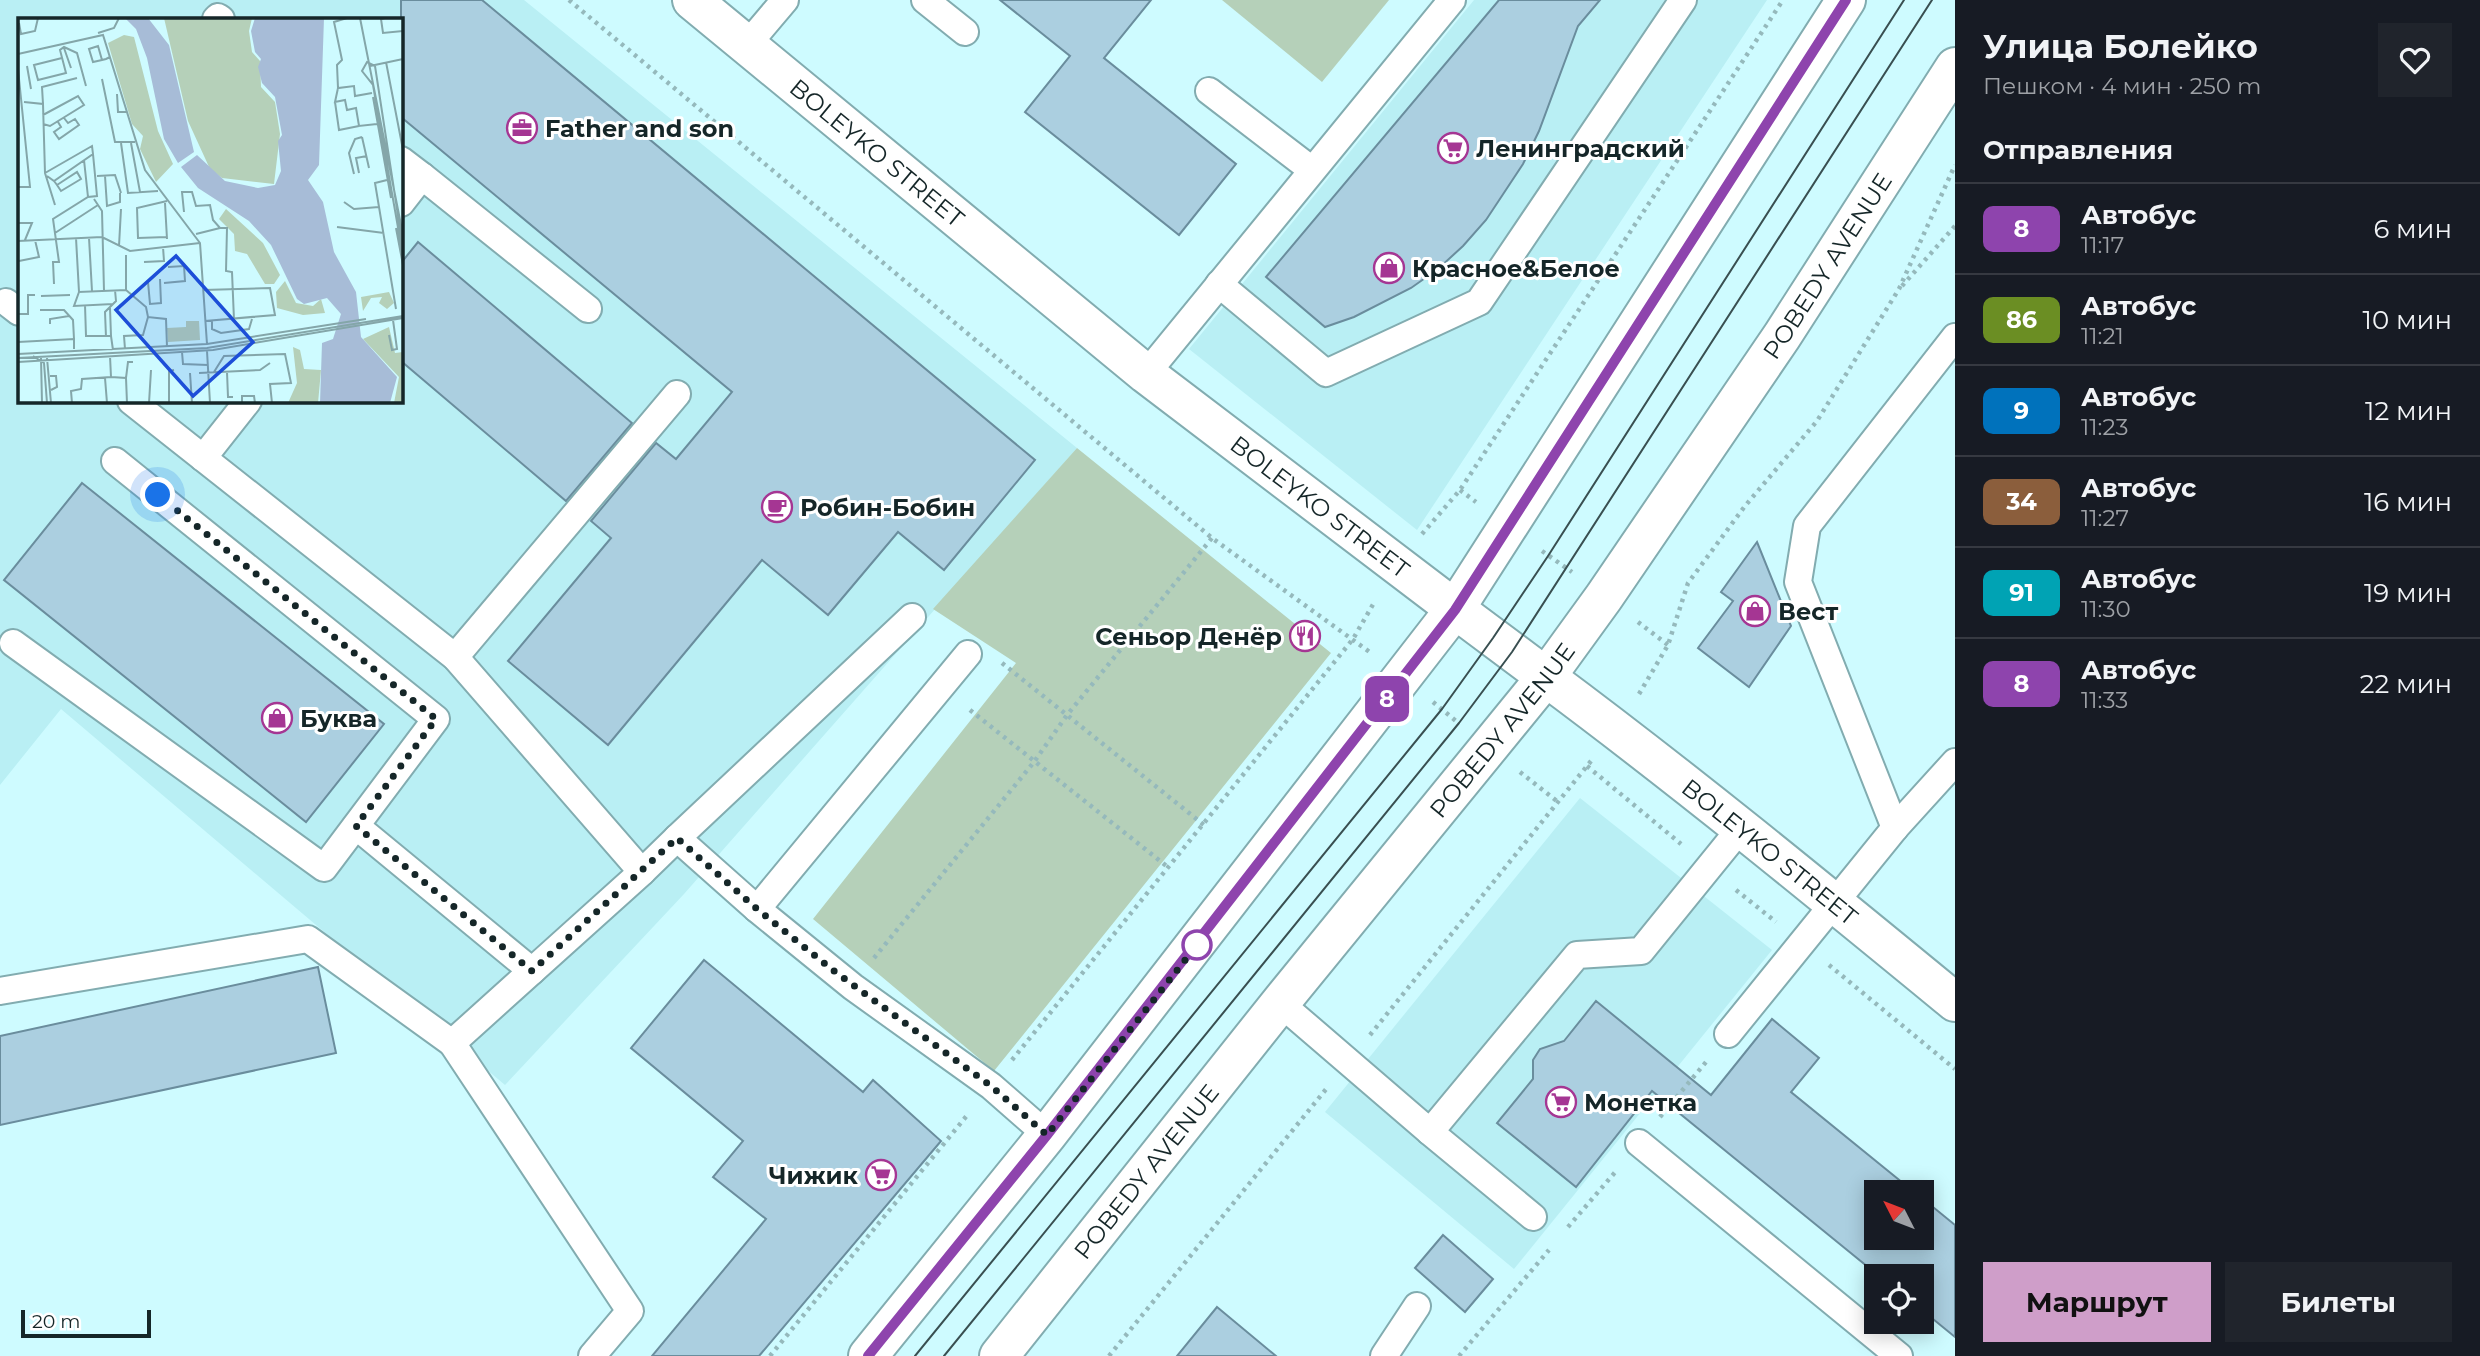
<!DOCTYPE html>
<html lang="ru">
<head>
<meta charset="utf-8">
<style>
	:root { --surface:#171b24; --page:#20242c; --text:#f1f3f6; --muted:#9ea1a6; --line:#363941; --accent:#cf9ec9 }
	body { margin:0; font-family:Montserrat,sans-serif; background:var(--page); color:var(--text); height:100vh; display:flex; flex-direction:column; font-size:26px; white-space:nowrap }
	* { box-sizing:border-box; margin:0 }
	p { font-size:23px; color:var(--muted) }
	.icon { flex:none; width:38px; height:38px; fill:none; stroke:currentColor; stroke-width:2; stroke-linecap:round; stroke-linejoin:round }
	.map { position:relative; flex:1; overflow:hidden }
	.details { display:flex; flex-direction:column; background:var(--surface); width:525px }
	.details>* { flex:none }
	.badge { padding:0 14px; border-radius:10px; font-size:24px; line-height:46px }
	.needle { width:46px; rotate:312deg }
	.controls { position:absolute; left:1864px; top:1180px; display:grid; gap:14px }
	.controls a { display:grid; place-items:center; width:70px; height:70px; border-radius:0px; background:var(--surface); box-shadow:0 4px 18px #0003; font-size:35px }
	.scale { position:absolute; left:21px; bottom:18px; width:130px; box-sizing:border-box; padding-left:7px; border:4px solid #152628; border-top:0; font-size:19px; line-height:24px; white-space:nowrap; color:#152628; -webkit-text-stroke:5px #fff; paint-order:stroke }
	.you { position:absolute; width:35px; height:35px; margin:-18px; border:5px solid #fff; border-radius:50%; background:#1a73e8; box-shadow:0 0 0 10px #1a73e833 }
	.map>.badge { position:absolute; translate:-50% -50%; box-shadow:0 0 0 4px #fff }
	h2 { padding:0 28px; font-size:26px; line-height:63px }
	.round { display:grid; place-items:center; flex:none; width:74px; height:74px; border-radius:0px; background:var(--page) }
	.head { display:flex; align-items:center; justify-content:space-between; height:119px; padding:0 28px }
	h1 { font-size:33px; font-weight:700; line-height:52px }
	.action { display:flex; gap:14px; margin-top:auto; padding:14px 28px }
	.action a { flex:1; height:80px; border-radius:0px; background:var(--accent); color:#111; font-size:28px; font-weight:700; line-height:80px; text-align:center }
	.action a+a { background:var(--page); color:var(--text) }
	ul { padding:0; list-style:none }
	li { display:flex; align-items:center; gap:21px; height:91px; padding:0 28px; border-top:2px solid var(--line) }
	li div { flex:1 }
	li b { display:block; font-size:26px }
	li em { font-style:normal }
	li .badge { min-width:77px; font-weight:700; text-align:center }
	main { display:flex; flex:1; min-height:0 }
	.map>svg:first-child { display:block }
	.built { fill:#b9eff4; fill-rule:evenodd }
	.green { fill:#b5d0b9 }
	.building { fill:#abcfe0; stroke:#6a8d9d; stroke-width:2 }
	.lines { fill:none; stroke-linecap:round; stroke-linejoin:round }
	.service-casing { stroke:#82acb0; stroke-width:30 }
	.minor-casing { stroke:#82acb0; stroke-width:42 }
	.tertiary-casing { stroke:#82acb0; stroke-width:42 }
	.primary-casing { stroke:#82acb0; stroke-width:42 }
	.path { stroke:#95b9bc; stroke-width:4.5; stroke-dasharray:3.5 5; stroke-linecap:butt }
	.service { stroke:#fff; stroke-width:26 }
	.minor { stroke:#fff; stroke-width:38 }
	.tertiary { stroke:#fff; stroke-width:38 }
	.primary { stroke:#fff; stroke-width:38 }
	.tram { stroke:#394f51; stroke-width:2 }
	.line-casing { stroke:#fff; stroke-width:16 }
	.line { stroke:#8e44ad; stroke-width:10 }
	.walk { stroke:#152628; stroke-width:7; stroke-dasharray:0 12.6 }
	.stop-dot { fill:#fff; stroke:#8e44ad; stroke-width:3.5 }
	.labels { text-anchor:middle; dominant-baseline:central; stroke-width:6; stroke-linejoin:round; paint-order:stroke }
	.poi-label { font-size:24px; font-weight:bold; fill:#152628; stroke:#fff; text-anchor:start }
	.street-label { font-size:24px; fill:#152628; stroke:#fff }
	.inset-road { fill:none; stroke:#84a6a9; stroke-width:2 }
	.view { fill:#1d4ed8; fill-opacity:0.15; stroke:#1d4ed8; stroke-width:3.5 }
	.inset-edge { fill:none; stroke:#152628; stroke-width:3.5 }
</style>
</head>
<body>
<main>
<div class="map">
<svg width="1955" height="1356" viewBox="0 0 1955 1356">
	<rect width="100%" height="100%" fill="#cefbff"/>
	<g class="built">
		<path d="M0,0H524L1077,448L684,894L505,1085L61,709L0,785ZM19,19H401V401H19Z"/>
		<path d="M1474,0H1767L1417,530L1189,349Z"/>
		<path d="M1580,798L1772,950L1514,1269L1325,1112Z"/>
	</g>
	<g class="green">
		<path d="M1222,0H1389L1322,82Z"/>
		<path d="M1077,448L1331,653L994,1071L813,919L1016,663L933,609Z"/>
	</g>
	<g class="building">
		<path d="M401,0H482L1035,460L944,570L898,532L828,615L762,560L608,745L508,661L611,538L591,521L656,443L676,459L732,392L401,117Z"/>
		<path d="M1000,0H1151L1104,58L1236,164L1179,235L1025,112L1070,56Z"/>
		<path d="M1499,0H1600L1578,26L1539,131L1523,164L1486,220L1463,246L1438,269L1411,288L1354,317L1325,327L1266,277Z"/>
		<path d="M418,242L632,423L566,501L401,361V263Z"/>
		<path d="M82,483L384,724L306,822L4,580Z"/>
		<path d="M1757,542L1791,626L1749,687L1698,648L1733,601L1721,592Z"/>
		<path d="M704,960L863,1092L873,1080L941,1141L759,1356H652L766,1219L713,1177L743,1141L631,1048Z"/>
		<path d="M318,967L336,1053L0,1125V1036Z"/>
		<path d="M1596,1001L1711,1095L1772,1019L1819,1058L1791,1092L1914,1192H1876V1237H1922V1198L1955,1225V1337L1922,1310V1276H1879L1652,1091L1576,1187L1497,1123L1533,1079V1060L1540,1049L1564,1041Z"/>
		<path d="M1443,1235L1493,1279L1465,1312L1415,1268Z"/>
		<path d="M1217,1307L1276,1356H1177Z"/>
	</g>
	<g class="lines">
		<g class="service-casing">
			<g id="service">
				<path d="M925,0L965,32"/>
				<path d="M216,19L218,17L221,19"/>
				<path d="M747,45L785,0"/>
				<path d="M1209,91L1312,170"/>
				<path d="M401,160L422,176L401,203"/>
				<path d="M422,176L588,309"/>
				<path d="M1219,284L1326,373L1479,302L1683,0"/>
				<path d="M6,302L19,312"/>
				<path d="M1146,374L1452,0"/>
				<path d="M131,401L455,657L642,872"/>
				<path d="M203,458L248,401"/>
				<path d="M13,643L324,868L436,719L115,461"/>
				<path d="M455,657L677,394"/>
				<path d="M356,826L532,971"/>
				<path d="M1895,828L1798,582L1807,526L1955,337"/>
				<path d="M677,838L912,617"/>
				<path d="M757,909L968,654"/>
				<path d="M0,991L308,939L452,1043"/>
				<path d="M1280,1003L1430,1132L1577,955L1641,951L1740,829"/>
				<path d="M1728,1034L1895,828L1955,762"/>
				<path d="M1430,1132L1533,1217"/>
				<path d="M1639,1143L1899,1356"/>
				<path d="M592,1356L630,1311L452,1043L642,872L677,838L757,909L853,987L991,1086L1047,1135"/>
				<path d="M1384,1356L1417,1306"/>
			</g>
		</g>
		<g class="minor-casing">
			<g id="minor">
				<path id="s1" d="M1546,677C1686,781 1821,892 1955,1002"/>
			</g>
		</g>
		<g class="tertiary-casing">
			<g id="tertiary">
				<path id="s2" d="M692,0L1146,374L1455,609"/>
			</g>
		</g>
		<g class="primary-casing">
			<g id="primary">
				<path d="M1455,609L1546,677"/>
				<path d="M868,1356L1047,1135L1455,609L1846,0"/>
				<path id="s3" d="M999,1356L1280,1003L1546,677L1604,597L1782,336L1955,67"/>
			</g>
		</g>
		<g class="path">
			<path d="M569,0L1212,538L1371,653"/>
			<path d="M1902,286L1955,226"/>
			<path d="M1460,490L1476,502"/>
			<path d="M1422,534L1460,490L1783,0"/>
			<path d="M1542,551L1572,572"/>
			<path d="M1638,622L1668,645"/>
			<path d="M1002,663L1204,825"/>
			<path d="M1639,694L1668,645L1688,583L1745,506L1817,421L1899,289L1955,165"/>
			<path d="M1433,702L1456,721"/>
			<path d="M970,710L1169,868"/>
			<path d="M1587,766L1681,844"/>
			<path d="M1520,772L1558,802"/>
			<path d="M1736,890L1776,922"/>
			<path d="M874,958L1034,762L1067,715L1212,538"/>
			<path d="M1829,965L1955,1069"/>
			<path d="M1370,1035L1591,761"/>
			<path d="M1012,1060L1353,639L1375,601"/>
			<path d="M1660,1117L1706,1062"/>
			<path d="M1568,1227L1617,1170"/>
			<path d="M770,1356L969,1113"/>
			<path d="M1109,1356L1327,1088"/>
			<path d="M1459,1356L1549,1250"/>
		</g>
		<use href="#service" class="service"/>
		<use href="#minor" class="minor"/>
		<use href="#tertiary" class="tertiary"/>
		<use href="#primary" class="primary"/>
		<g class="tram">
			<path d="M915,1356L1442,709L1493,638L1548,556L1904,0"/>
			<path d="M944,1356L1459,723L1512,652L1932,0"/>
		</g>
	</g>
	<g class="lines">
		<g class="line-casing">
			<path id="line" d="M868,1356L1047,1135L1455,610L1846,0"/>
		</g>
		<use href="#line" class="line"/>
		<path class="walk" d="M158,495L436,719L356,826L532,971L677,838L757,909L834,971L991,1086L1047,1135L1197,945"/>
	</g>
	<defs>
		<g id="office-ring" transform="scale(1.575)"><circle r="9.5" fill="#fff" stroke="#a53693" stroke-width="1.5"/><path d="M-6-3h4V-5.5h4V-3h4V5H-6ZM-1-4.5V-3h2v-1.5ZM-6 0V1H6V0Z" fill="#a53693"/></g>
		<g id="supermarket-ring" transform="scale(1.575)"><circle r="9.5" fill="#fff" stroke="#a53693" stroke-width="1.5"/><path d="M-6-5.5h2.5l.6 2H6L4.5 2H-2.5L-4.4-4H-6ZM-1.5 3.2a1.3 1.3 0 1 0 .1 0ZM3 3.2a1.3 1.3 0 1 0 .1 0Z" fill="#a53693"/></g>
		<g id="shop-ring" transform="scale(1.575)"><circle r="9.5" fill="#fff" stroke="#a53693" stroke-width="1.5"/><path d="M-5-2.5h2.3a2.7 3.5 0 0 1 5.4 0H5L5.5 6h-11ZM-1.5-2.5h3a1.5 2.3 0 0 0-3 0Z" fill="#a53693"/></g>
		<g id="cafe-ring" transform="scale(1.575)"><circle r="9.5" fill="#fff" stroke="#a53693" stroke-width="1.5"/><path d="M-5.5-4.5H6V0H3Q3 3.5 0 3.5H-2.5Q-5.5 3.5-5.5 0ZM3-3.2v2h1.7v-2ZM-6 4.5H4V6H-6Z" fill="#a53693"/></g>
		<g id="restaurant-ring" transform="scale(1.575)"><circle r="9.5" fill="#fff" stroke="#a53693" stroke-width="1.5"/><path d="M-5-6h1v4h1v-4h1v4h1v-4h1v5L-1.5 .5V6h-2V.5L-5-1ZM5-6V6H3V1.5H1.5Q1.5-4 5-6Z" fill="#a53693"/></g>
	</defs>
	<g fill-rule="evenodd">
		<use href="#office-ring" x="522" y="128"/>
		<use href="#supermarket-ring" x="1453" y="148"/>
		<use href="#shop-ring" x="1389" y="268"/>
		<use href="#cafe-ring" x="777" y="507"/>
		<use href="#shop-ring" x="1755" y="611"/>
		<use href="#restaurant-ring" x="1305" y="636"/>
		<use href="#shop-ring" x="277" y="718"/>
		<use href="#supermarket-ring" x="1561" y="1102"/>
		<use href="#supermarket-ring" x="881" y="1175"/>
	</g>
	<circle class="stop-dot" cx="1197" cy="945" r="14"/>
	<g class="labels">
		<g class="poi-label">
			<text x="545" y="128">Father and son</text>
			<text x="1476" y="148">Ленинградский</text>
			<text x="1412" y="268">Красное&amp;Белое</text>
			<text x="800" y="507">Робин-Бобин</text>
			<text x="1778" y="611">Вест</text>
			<text x="1282" y="636" text-anchor="end">Сеньор Денёр</text>
			<text x="300" y="718">Буква</text>
			<text x="1584" y="1102">Монетка</text>
			<text x="858" y="1175" text-anchor="end">Чижик</text>
		</g>
		<g class="street-label">
			<text stroke="none"><textPath href="#s2" startOffset="240">BOLEYKO STREET</textPath></text>
			<text stroke="none"><textPath href="#s3" startOffset="1370">POBEDY AVENUE</textPath></text>
			<text stroke="none"><textPath href="#s2" startOffset="807">BOLEYKO STREET</textPath></text>
			<text stroke="none"><textPath href="#s3" startOffset="803">POBEDY AVENUE</textPath></text>
			<text stroke="none"><textPath href="#s1" startOffset="284">BOLEYKO STREET</textPath></text>
			<text stroke="none"><textPath href="#s3" startOffset="236">POBEDY AVENUE</textPath></text>
		</g>
	</g>
	<g transform="translate(18 18)">
		<rect width="385" height="385" fill="#cefbff"/>
		<path d="M146,0H234L231,13L234,34L242,43L243,69L257,84L262,116L256,166L204,160L192,151L170,103ZM106,17L116,19L140,113L155,146L138,164L122,131L125,118L114,106L90,25ZM208,191L245,225L262,257L256,266H247L229,236L217,233L216,216L201,201ZM267,263L278,285L295,288L303,281L307,295L285,297L259,290L258,274ZM371,274L376,285L369,291L361,285L364,279L353,280L345,293L343,279ZM168,303H181L182,322L150,324L149,310L168,309ZM371,309L377,335L385,334V385H376L381,359L345,321ZM275,329L282,332L286,351L303,352L300,385H270L279,365Z" fill="#b5d0b9"/>
		<path d="M107,0H130L151,27L176,134L160,145L146,121L129,40L118,11ZM237,0H306L301,147L290,162L305,184L316,234L338,274L343,319L379,359L372,385H302L304,325L315,321L323,296L309,280L286,286L279,281L253,227L231,203L180,170L163,149L179,137L207,163L240,170L257,167L263,153L260,123L264,117L257,79L244,65L240,49L243,41L237,34L233,13Z" fill="#a7bcd7"/>
		<path class="inset-road" d="M329,0L316,4L324,42L319,47L320,70L336,68L337,78L354,75M342,0L385,217M367,0L363,1L365,15L385,13M1,5L3,16L17,13L20,0M80,15L96,10L101,0M46,30L53,50M0,36L85,17L127,152L182,225L189,326M44,40L16,47L20,62L48,55L42,32L46,29L59,35L68,68M84,42L80,28L71,31L75,44L84,42L88,41L92,39M368,44L385,132M9,48L13,71M352,48L385,41M0,51L12,169H0M84,61L97,124H117M320,70L317,84L327,82L329,92L338,90L341,108L359,106M99,76L100,94H108M355,79L373,180M6,84L25,86L27,155L37,187M317,84L321,112L341,108M25,86L24,69L59,60M25,97L60,78L66,87L32,108L25,106M40,104L43,109L36,114L41,121L61,107L57,101L50,105L46,100M344,119L351,150M103,125L110,175L140,173M113,125L122,174M66,142L70,179M27,155L74,128L75,136L36,163L29,158M341,155L338,140L349,138M336,156L331,135L337,121L344,119M79,158L97,157L103,175M87,158L89,188L102,184V175M369,162L357,165L378,291M36,163L39,167L59,154L63,161L43,173L39,167M76,181L84,193L86,273M326,184L336,191L361,189M147,185L149,221M166,194L164,174H174L178,188L192,187L195,202L202,210H209L208,253L214,254L216,302M0,205H14L7,222M319,209L366,215M378,210L385,247M37,215L80,187M178,216L202,210M149,219L120,220L119,190L149,183M58,220L61,274L108,272L128,289L130,299M71,220L74,273M0,223L84,219L112,233L182,225M101,228L103,191M385,230L357,48L349,44L344,53L355,67L385,238M108,237V272M1,243L21,239L17,222M126,244L146,243L145,229M130,264L132,286L143,285L142,261M146,265L167,263L166,248L150,249M36,266L35,244H41L35,201L70,179L79,178L75,136M185,272L252,270L257,297L187,303M61,274L56,288L95,286M23,278L52,277M67,287L68,318H93L95,332M92,290L93,318M22,292H46L55,302L56,321M0,296H10V277H17M194,303V311L203,315L231,311L234,301M32,306V301L51,298M371,317L374,332L379,331L375,302M88,319L87,294L98,283L97,272M0,324L56,321V331M107,331L106,318L125,317L130,299L148,301L149,329M189,333L192,385M164,334L165,346L190,347M0,336L189,326L348,301M15,338L26,345L29,385M0,340L189,330L385,298M23,340L24,385M29,340L33,385M0,344L195,332L385,300M196,354L206,338L267,336L273,365L252,366L254,385M209,354L210,379H215M172,355L174,385M181,355L242,352L252,345M32,358H38L39,369L33,372M93,359L108,360L109,385M87,360L89,385M108,360L110,344H115M54,385L53,373L63,371L64,361L93,359L92,338M131,385L133,352M151,385V353L156,352M224,385V378H236L237,385"/>
		<path class="view" d="M158,238L235,324L175,378L98,292Z"/>
		<rect width="385" height="385" class="inset-edge"/>
	</g>
</svg>
<div class="controls">
<a><svg class="needle" viewBox="-14 -14 28 28"><path d="M0-13l5 13h-10z" fill="#e53935"/><path d="M0 13l5-13h-10z" fill="#9ea1a6"/></svg></a>
<a><svg class="icon" aria-label="locate" viewBox="0 0 24 24"><circle cx="12" cy="12" r="6"/><path d="M12 2v4M12 18v4M2 12h4M18 12h4"/></svg></a>
</div>
<div class="scale">20 m</div>
<div class="you" style="left:158px;top:495px"></div>
<b class="badge" style="left:1387px;top:699px;background:#8e44ad;color:#fff">8</b>
</div>
<section class="details">
<div class="head"><div><h1>Улица Болейко</h1><p>Пешком · 4 мин · 250 m</p></div><a class="round"><svg class="icon" aria-label="heart" viewBox="0 0 24 24"><path d="M12 20l-8-8c-3-5 5-10 8-4 3-6 11-1 8 4z"/></svg></a></div>
<h2>Отправления</h2>
<ul>
<li><span class="badge" style="background:#8e44ad;color:#fff">8</span><div><b>Автобус</b><p>11:17</p></div><em>6 мин</em></li>
<li><span class="badge" style="background:#6b8e23;color:#fff">86</span><div><b>Автобус</b><p>11:21</p></div><em>10 мин</em></li>
<li><span class="badge" style="background:#0072bc;color:#fff">9</span><div><b>Автобус</b><p>11:23</p></div><em>12 мин</em></li>
<li><span class="badge" style="background:#8b5e3c;color:#fff">34</span><div><b>Автобус</b><p>11:27</p></div><em>16 мин</em></li>
<li><span class="badge" style="background:#00a3b4;color:#fff">91</span><div><b>Автобус</b><p>11:30</p></div><em>19 мин</em></li>
<li><span class="badge" style="background:#8e44ad;color:#fff">8</span><div><b>Автобус</b><p>11:33</p></div><em>22 мин</em></li>
</ul>
<div class="action"><a>Маршрут</a><a>Билеты</a></div>
</section>
</main>
</body>
</html>
